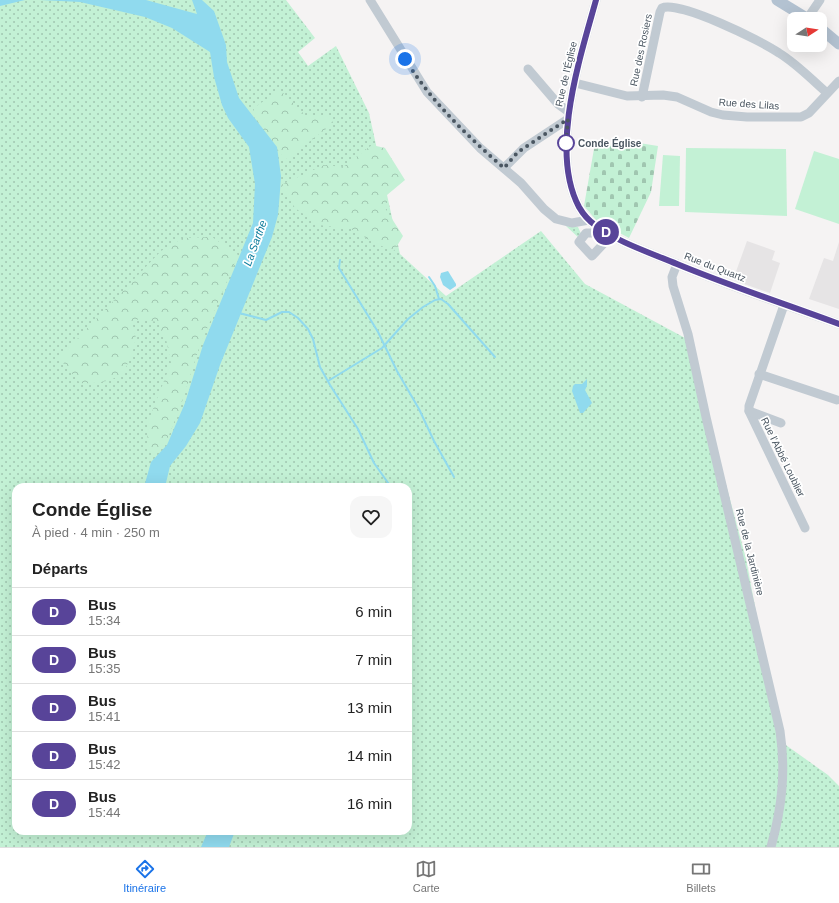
<!DOCTYPE html>
<html lang="fr">
<head>
<meta charset="utf-8">
<style>
	:root { --surface:#fff; --page:#f6f6f6; --text:#222; --muted:#767676; --line:#e0e0e0; --accent:#1a73e8 }
	body { margin:0; font-family:Arial,sans-serif; background:var(--page); color:var(--text); height:100vh; display:flex; flex-direction:column; font-size:15px; white-space:nowrap }
	* { box-sizing:border-box; margin:0 }
	p { font-size:13px; color:var(--muted) }
	.icon { flex:none; width:22px; height:22px; fill:none; stroke:currentColor; stroke-width:2; stroke-linecap:round; stroke-linejoin:round }
	.map { position:relative; flex:1; overflow:hidden }
	.side { position:absolute; left:12px; top:483px; width:400px; height:352px; display:flex; flex-direction:column; background:var(--surface); border-radius:12px; box-shadow:0 4px 16px #0002 }
	.side>* { flex:none }
	.badge { padding:0 8px; border-radius:13px; font-size:14px; line-height:26px }
	.needle { width:26px; rotate:78deg }
	.controls { position:absolute; left:787px; top:12px; display:grid; gap:8px }
	.controls a { display:grid; place-items:center; width:40px; height:40px; border-radius:8px; background:var(--surface); box-shadow:0 4px 16px #0002; font-size:20px }
	.you { position:absolute; width:20px; height:20px; margin:-10px; border:3px solid #fff; border-radius:50%; background:#1a73e8; box-shadow:0 0 0 6px #1a73e833 }
	.map>.badge { position:absolute; translate:-50% -50%; box-shadow:0 0 0 2px #fff }
	h2 { padding:0 20px; font-size:15px; line-height:36px }
	.round { display:grid; place-items:center; flex:none; width:42px; height:42px; border-radius:12px; background:var(--page) }
	.overview { display:flex; align-items:center; justify-content:space-between; height:68px; padding:0 20px }
	h1 { font-size:19px; font-weight:800; line-height:30px }
	ul { padding:0; list-style:none }
	li { display:flex; align-items:center; gap:12px; height:48px; padding:0 20px; border-top:1px solid var(--line) }
	li div { flex:1 }
	li b { display:block; font-size:15px }
	li em { font-style:normal }
	li .badge { min-width:44px; font-weight:700; text-align:center }
	.dock { display:flex; justify-content:space-around; align-items:center; height:56px; border-top:1px solid var(--line); background:var(--surface); font-size:11px; color:var(--muted) }
	.dock a { display:grid; justify-items:center; gap:2px }
	.dock .current { color:var(--accent) }
	.map>svg:first-child { display:block }
	.education { fill:#e6e4e5 }
	.grass { fill:url(#grass-dots); fill-rule:evenodd }
	.forest { fill:url(#forest-crowns) }
	.cemetery { fill:url(#cemetery-stones) }
	.pitch { fill:#c3f1d5 }
	.water { fill:#90daee }
	.lines { fill:none; stroke-linecap:round; stroke-linejoin:round }
	.stream { stroke:#90daee; stroke-width:2 }
	.minor { stroke:#c1cad2; stroke-width:9 }
	.major { stroke:#b3c2d1; stroke-width:11 }
	.line-casing { stroke:#fff; stroke-width:9 }
	.line { stroke:#584499; stroke-width:6 }
	.walk { stroke:#4a5661; stroke-width:4; stroke-dasharray:0 7.2 }
	.stop-dot { fill:#fff; stroke:#584499; stroke-width:2 }
	.labels { text-anchor:middle; dominant-baseline:central; stroke-width:3.5; stroke-linejoin:round; paint-order:stroke }
	.street-label { font-size:10px; fill:#4a5661; stroke:#fff }
	.stop-label { font-size:10px; font-weight:bold; fill:#4a5661; stroke:#fff; text-anchor:start }
	.water-label { font-size:11px; font-style:italic; fill:#0c7c9b; stroke:#fff }
</style>
</head>
<body>
<div class="map">
<svg width="839" height="847" viewBox="0 0 839 847">
	<defs>
		<pattern id="grass-dots" width="8" height="8" patternUnits="userSpaceOnUse"><rect width="8" height="8" fill="#c3f1d5"/><path d="M2 2h.1M6 6h.1" fill="none" stroke="#a0c6b0" stroke-width="1.8" stroke-linecap="round"/></pattern>
		<pattern id="forest-crowns" width="20" height="18" patternUnits="userSpaceOnUse"><rect width="20" height="18" fill="#c3f1d5"/><path d="M2 6a3 3 0 1 1 6 0M12 15a3 3 0 1 1 6 0" fill="none" stroke="#a0c6b0"/></pattern>
		<pattern id="cemetery-stones" width="16" height="16" patternUnits="userSpaceOnUse"><rect width="16" height="16" fill="#c3f1d5"/><path d="M2 7V4a2 2 0 0 1 4 0v3zM10 15v-3a2 2 0 0 1 4 0v3z" fill="#a0c6b0"/></pattern>
	</defs>
	<rect width="100%" height="100%" fill="#f5f3f3"/>
	<g class="education">
		<path d="M747,241L775,251L772,260L780,263L770,293L733,280Z"/>
		<path d="M839,242V309L809,299L824,258L833,261Z"/>
	</g>
	<g class="grass">
		<path d="M0,0H286L315,38L298,52L308,66L336,46L369,113L400,254L446,296L541,231L585,284L687,339L746,559L769,680L783,743L828,775L839,786V847H0ZM16,487H408V831H16Z"/>
		<path d="M566,226L578,227L582,236L580,239Z"/>
	</g>
	<g class="forest">
		<path d="M280,90L305,115H325L334,123L285,160L252,114L255,107Z"/>
		<path d="M372,145L385,148L405,180L387,195L385,208L403,236L394,251L374,243L351,229L319,225L295,208L281,185L324,165L343,167Z"/>
		<path d="M212,237L238,255L199,348L181,405L165,445L153,456L147,447L148,422L171,363L166,339L158,322L139,319L132,322L136,338L132,354L123,374C108,382 97,384 80,383L59,358L161,251L183,238Z"/>
	</g>
	<path class="cemetery" d="M614,139L658,146L651,192L629,238L597,221L584,206L595,143L613,146Z"/>
	<g class="pitch">
		<path d="M686,148L786,149L787,216L685,212Z"/>
		<path d="M814,151L839,159V224L795,209Z"/>
		<path d="M663,155L680,156L679,206H659Z"/>
	</g>
	<g class="water">
		<path d="M0,0H25L0,6Z"/>
		<path d="M40,0H146L197,14L192,0H202L214,11L226,45L227,62L239,98L277,147L281,176L280,191L278,215L272,237L220,365L200,423L186,446L170,466L165,487H144L151,462L167,445L185,403L203,345L253,223L255,184L249,147L228,118L222,105L214,77L210,52L172,28L145,17L80,2Z"/>
		<path d="M448,271L456,284V286L450,290L443,285L440,277L441,273Z"/>
		<path d="M587,379V386L585,390L592,403L583,413H580L572,391L573,386L575,384H582Z"/>
		<path d="M208,831H235L229,847H201Z"/>
	</g>
	<g class="lines">
		<g class="stream">
			<path d="M340,260L339,268L378,332L397,371L419,409L434,441L454,477"/>
			<path d="M429,277L435,286L439,299"/>
			<path d="M239,313L266,320L282,312H289L298,318L308,329L313,339L320,367L330,385L358,429L374,463L391,487"/>
			<path d="M328,381L382,348L408,319L423,307L435,300L441,299L448,304L495,357"/>
		</g>
		<g class="minor">
			<path d="M370,0L427,92L480,148L521,183L544,209L556,219L572,223L589,220"/>
			<path d="M596,0C580,58 549,151 579,207C583,214 588,220 595,225C617,242 651,253 677,264C730,286 785,305 839,324"/>
			<path d="M807,19L820,0"/>
			<path d="M528,69L558,104L569,112"/>
			<path d="M575,83L627,96L663,95L677,97L711,112L723,115L747,117H801L809,113L839,81"/>
			<path d="M642,97L660,12L662,8C678,0 762,41 779,53C797,64 811,79 827,93"/>
			<path d="M504,168L524,148L568,119"/>
			<path d="M586,233H597L606,241L592,256L579,242Z"/>
			<path d="M677,264L672,277L673,286L688,334L706,417L780,731C786,772 782,807 771,847"/>
			<path d="M784,305L749,406V411L805,528"/>
			<path d="M759,374L837,400"/>
			<path d="M749,411L781,423"/>
		</g>
		<g class="major">
			<path d="M777,0L808,19"/>
			<path d="M820,28L839,44"/>
		</g>
	</g>
	<g class="lines">
		<g class="line-casing">
			<path id="line" d="M596,0C580,58 549,151 579,207C583,214 588,220 595,225C617,242 651,253 677,264C730,286 785,304 839,324"/>
		</g>
		<use href="#line" class="line"/>
		<path class="walk" d="M405,59C431,101 466,135 504,168L518,152L568,119L566,143"/>
	</g>
	<circle class="stop-dot" cx="566" cy="143" r="8"/>
	<g class="labels">
		<g class="street-label">
			<text transform="translate(641 50) rotate(-78)">Rue des Rosiers</text>
			<text transform="translate(566 74) rotate(-77)">Rue de l'Église</text>
			<text transform="translate(749 104) rotate(4)">Rue des Lilas</text>
			<text transform="translate(715 267) rotate(21)">Rue du Quartz</text>
			<text transform="translate(783 457) rotate(64)">Rue l'Abbé Loublier</text>
			<text transform="translate(750 552) rotate(76)">Rue de la Jardinière</text>
		</g>
		<g class="stop-label">
			<text x="578" y="143">Conde Église</text>
		</g>
		<g class="water-label">
			<text transform="translate(255 243) rotate(-70)">La Sarthe</text>
		</g>
	</g>
</svg>
<div class="controls">
<a><svg class="needle" viewBox="-14 -14 28 28"><path d="M0-13l5 13h-10z" fill="#e53935"/><path d="M0 13l5-13h-10z" fill="#767676"/></svg></a>
</div>
<div class="you" style="left:405px;top:59px"></div>
<b class="badge" style="left:606px;top:232px;background:#584499;color:#fff">D</b>
<section class="side">
<div class="overview"><div><h1>Conde Église</h1><p>À pied · 4 min · 250 m</p></div><a class="round"><svg class="icon" aria-label="heart" viewBox="0 0 24 24"><path d="M12 20l-8-8c-3-5 5-10 8-4 3-6 11-1 8 4z"/></svg></a></div>
<h2>Départs</h2>
<ul>
<li><span class="badge" style="background:#584499;color:#fff">D</span><div><b>Bus</b><p>15:34</p></div><em>6 min</em></li>
<li><span class="badge" style="background:#584499;color:#fff">D</span><div><b>Bus</b><p>15:35</p></div><em>7 min</em></li>
<li><span class="badge" style="background:#584499;color:#fff">D</span><div><b>Bus</b><p>15:41</p></div><em>13 min</em></li>
<li><span class="badge" style="background:#584499;color:#fff">D</span><div><b>Bus</b><p>15:42</p></div><em>14 min</em></li>
<li><span class="badge" style="background:#584499;color:#fff">D</span><div><b>Bus</b><p>15:44</p></div><em>16 min</em></li>
</ul>
</section>
</div>
<nav class="dock">
<a class="current"><svg class="icon" aria-label="directions" viewBox="0 0 24 24"><path d="M12 3l9 9-9 9-9-9zM9 14v-3h6M13 9l2 2-2 2"/></svg>Itinéraire</a>
<a><svg class="icon" aria-label="map" viewBox="0 0 24 24"><path d="M3 6l6-2 6 2 6-2v14l-6 2-6-2-6 2zM9 4v14M15 6v14"/></svg>Carte</a>
<a><svg class="icon" aria-label="tickets" viewBox="0 0 24 24"><path d="M3 7h18v10H3zM15 7v10"/></svg>Billets</a>
</nav>
</body>
</html>
